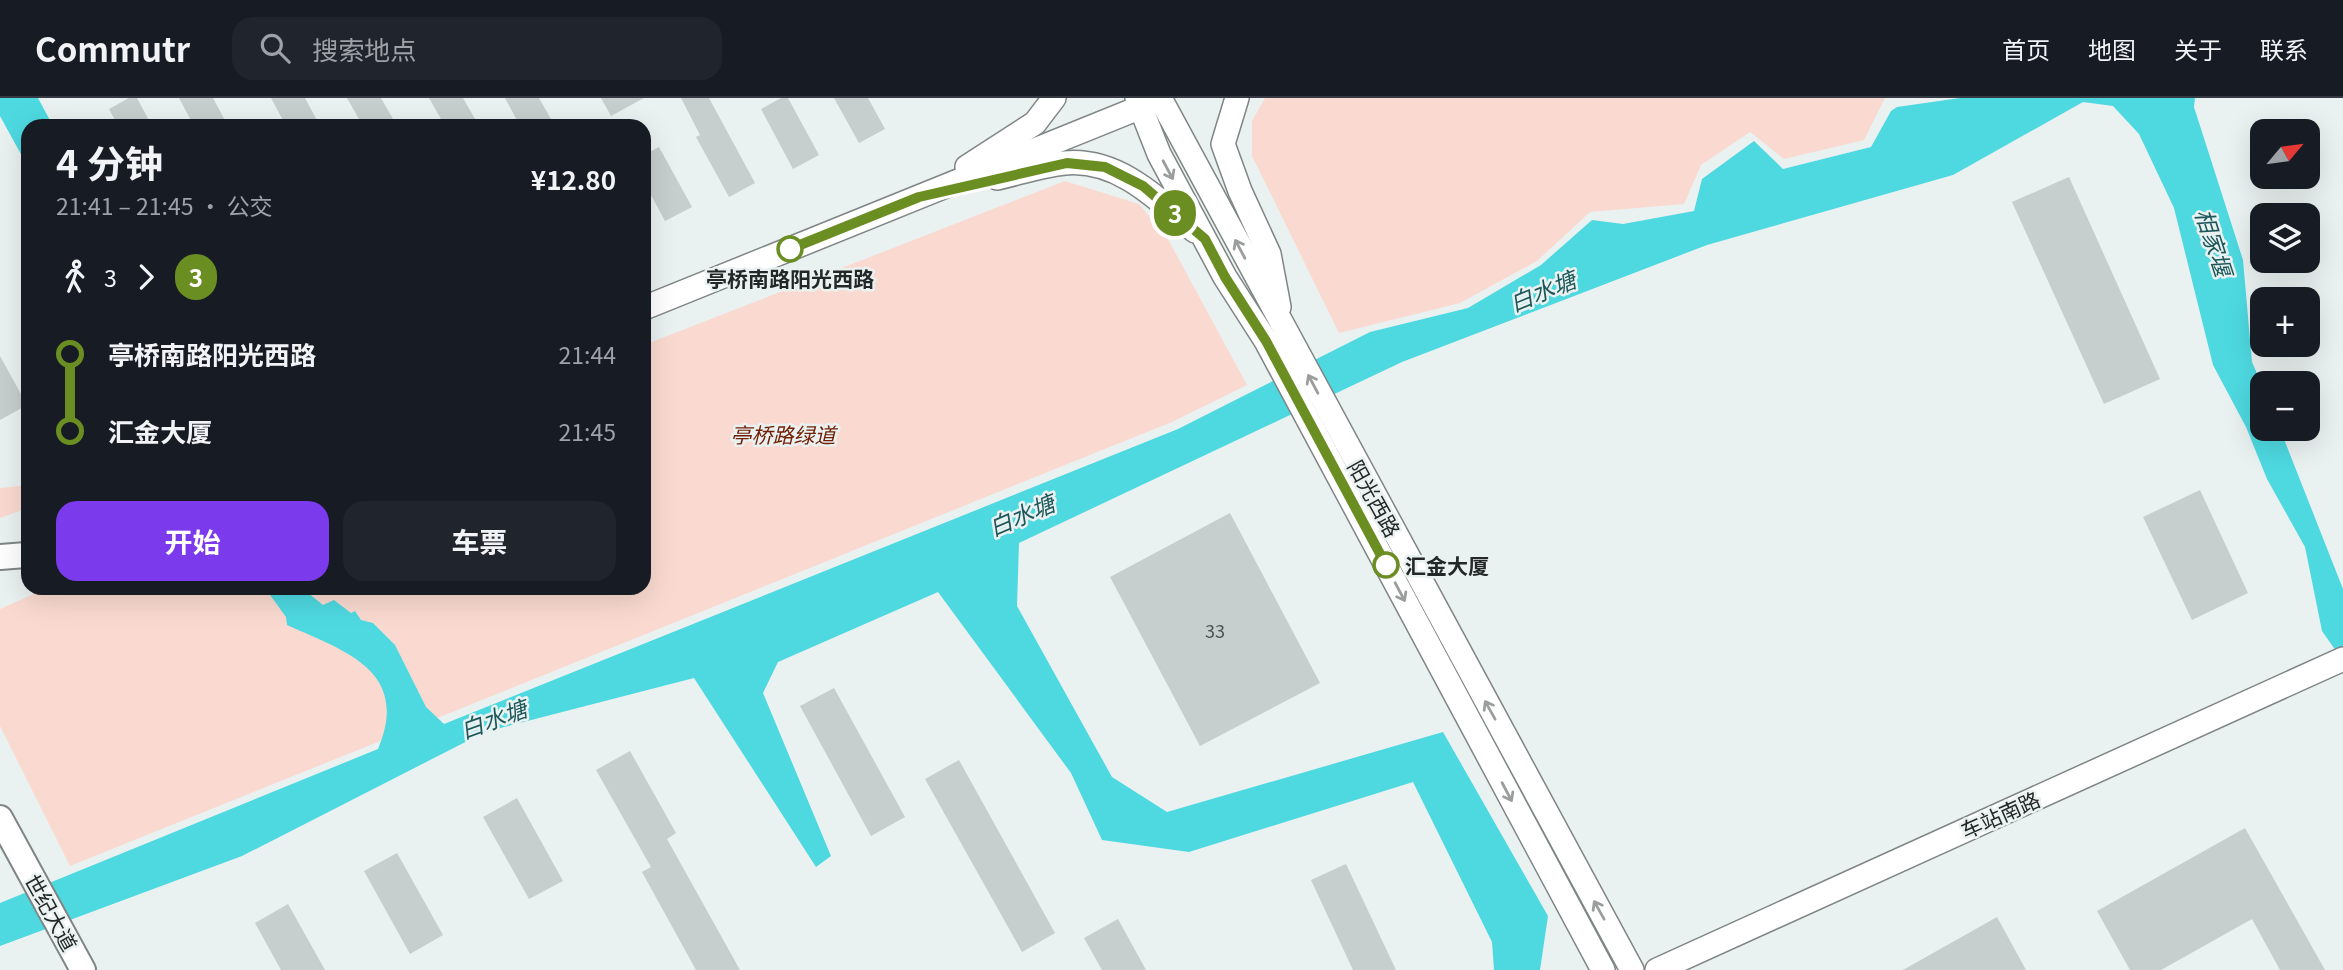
<!DOCTYPE html>
<html lang="zh">
<head>
<meta charset="utf-8">
<style>
	:root { --surface:#171b24; --page:#20242c; --text:#f1f3f6; --muted:#9ea1a6; --line:#363941; --accent:#7c3aed }
	body { margin:0; font-family:Georgia,"Noto Sans SC",serif; background:var(--page); color:var(--text); height:100vh; display:flex; flex-direction:column; font-size:26px; white-space:nowrap }
	* { box-sizing:border-box; margin:0 }
	p { font-size:23px; color:var(--muted) }
	.icon { flex:none; width:38px; height:38px; fill:none; stroke:currentColor; stroke-width:2; stroke-linecap:round; stroke-linejoin:round }
	.map { position:relative; flex:1; overflow:hidden }
	.details { position:absolute; left:21px; top:21px; width:630px; height:476px; display:flex; flex-direction:column; background:var(--surface); border-radius:21px; box-shadow:0 7px 28px #0002 }
	.details>* { flex:none }
	.badge { padding:0 14px; border-radius:23px; font-size:24px; line-height:46px }
	.needle { width:46px; rotate:61deg }
	.controls { position:absolute; left:2250px; top:21px; display:grid; gap:14px }
	.controls a { display:grid; place-items:center; width:70px; height:70px; border-radius:14px; background:var(--surface); box-shadow:0 7px 28px #0002; font-size:35px }
	.map>.badge { position:absolute; translate:-50% -50%; box-shadow:0 0 0 4px #fff }
	.legs { display:flex; align-items:center; gap:10px; height:77px; padding:0 35px; font-size:23px }
	.legs p { margin-inline-start:auto }
	.headline { display:flex; align-items:center; justify-content:space-between; height:119px; padding:0 35px }
	h1 { font-size:38px; font-weight:700; line-height:52px }
	.cta { display:flex; gap:14px; margin-top:auto; padding:14px 35px }
	.cta a { flex:1; height:80px; border-radius:21px; background:var(--accent); color:#fff; font-size:28px; font-weight:700; line-height:80px; text-align:center }
	.cta a+a { background:var(--page); color:var(--text) }
	ul { padding:0 35px; list-style:none }
	li { display:flex; align-items:center; gap:24px; height:77px; font-size:26px }
	li i { display:grid; place-items:center; width:10px; height:100%; margin:0 9px; background:currentColor }
	li i::after { content:''; width:18px; height:18px; margin:-9px; border:5px solid; border-radius:50%; background:var(--surface) }
	li p { margin-inline-start:auto }
	li:first-child i { background:linear-gradient(#0000 50%,currentColor 0) }
	li:last-child i { background:linear-gradient(currentColor 50%,#0000 0) }
	header { display:flex; align-items:center; gap:42px; box-sizing:border-box; height:98px; padding:0 35px; background:var(--surface); border-bottom:2px solid var(--line) }
	header strong { font-size:33px }
	nav { display:flex; gap:38px; margin-inline-start:auto; font-size:24px }
	.search { width:490px; height:63px; background:var(--page); display:flex; align-items:center; gap:18px; box-sizing:border-box; padding:0 24px; border-radius:21px; color:var(--muted); font-size:26px }
	.map>svg:first-child { display:block }
	.green { fill:#fadad0 }
	.water { fill:#4ed9e1 }
	.building { fill:#c7cece }
	.lines { fill:none; stroke-linecap:round; stroke-linejoin:round }
	.secondary-casing { stroke:#7f8585; stroke-width:26 }
	.primary-casing { stroke:#7f8585; stroke-width:28 }
	.secondary { stroke:#fff; stroke-width:23 }
	.primary { stroke:#fff; stroke-width:24 }
	.oneway { stroke:#9c9e9e }
	.line-1-casing { stroke:#fff; stroke-width:16 }
	.line-1 { stroke:#6b8e23; stroke-width:10 }
	.stop-1-dot { fill:#fff; stroke:#6b8e23; stroke-width:3.5 }
	.labels { text-anchor:middle; dominant-baseline:central; stroke-width:5; stroke-linejoin:round; paint-order:stroke }
	.number-label { font-size:18px; fill:#4d5151 }
	.stop-label { font-size:21px; font-weight:bold; fill:#242727; stroke:#eaf1f1 }
	.park-label { font-size:21px; font-style:italic; fill:#722106; stroke:#eaf1f1 }
	.street-label { font-size:21px; fill:#242727; stroke:#eaf1f1 }
	.water-label { font-size:23px; font-style:italic; fill:#1c575a; stroke:#eaf1f1 }
</style>
</head>
<body>
<header>
<strong>Commutr</strong>
<div class="search"><svg class="icon" aria-label="search" viewBox="0 0 24 24"><circle cx="10" cy="10" r="6"/><path d="M15 15l6 6"/></svg>搜索地点</div>
<nav><a>首页</a><a>地图</a><a>关于</a><a>联系</a></nav>
</header>
<div class="map">
<svg width="2343" height="872" viewBox="0 0 2343 872">
	<rect width="100%" height="100%" fill="#eaf1f1"/>
	<g class="green">
		<path d="M1265,0H1885L1864,42L1784,61L1750,34L1701,67L1684,106L1590,114L1537,163L1460,205L1339,235L1252,58V23Z"/>
		<path d="M1065,83L1139,106L1169,143L1247,287L1172,324L70,768L0,628V511L47,490H644V247Z"/>
		<path d="M28,387V410L0,420V390Z"/>
	</g>
	<g class="water">
		<path d="M0,0H38L53,28H28V69L0,18Z"/>
		<path d="M1960,0H2195L2194,9L2243,162L2252,264L2263,289V331H2280L2343,491V563L2322,533L2305,449L2267,381L2246,329L2213,267L2174,110L2139,36L2113,8L2083,4L1953,77L1707,147L1402,264L1019,445L1017,508L1112,679L1167,714L1443,634L1548,818L1540,872H1494L1492,844L1413,684L1189,754L1102,742L1071,675L938,494L778,564L763,595L831,758L816,769L694,580L485,634L242,758L0,848V805L378,651C411,573 345,553 287,527L286,519L265,490H302L323,507L334,502L351,515L355,513L361,522L373,525L395,547L426,609L444,626L1178,331L1370,234L1468,210L1541,167L1592,122L1623,126L1694,113L1702,81L1754,43L1783,71L1871,49L1891,13L1897,9Z"/>
	</g>
	<g class="building">
		<path d="M129,0H137L152,28H118L109,11Z"/>
		<path d="M179,0H213L228,28H194Z"/>
		<path d="M271,0H305L320,28H286Z"/>
		<path d="M347,0H381L397,28H363Z"/>
		<path d="M429,0H463L479,28H445Z"/>
		<path d="M505,0H539L555,28H520Z"/>
		<path d="M601,0H644L611,18Z"/>
		<path d="M681,0H709L755,85L729,99L696,39L700,37Z"/>
		<path d="M781,0H788L819,57L793,71L761,11Z"/>
		<path d="M834,0H868L885,31L859,45Z"/>
		<path d="M659,49L692,109L665,123L644,84V57Z"/>
		<path d="M2069,79L2160,281L2104,306L2012,104Z"/>
		<path d="M0,258L27,307L0,322Z"/>
		<path d="M2200,392L2248,495L2192,522L2143,419Z"/>
		<path d="M1230,415L1320,585L1200,648L1110,479Z"/>
		<path d="M834,590L905,719L871,738L800,608Z"/>
		<path d="M630,653L676,735L667,741L740,872H696L642,774L651,769L596,672Z"/>
		<path d="M959,662L1055,835L1022,854L925,681Z"/>
		<path d="M517,700L563,783L529,801L483,719Z"/>
		<path d="M2245,730L2325,872H2280L2252,821L2161,872H2130L2097,813Z"/>
		<path d="M397,755L443,837L410,856L364,773Z"/>
		<path d="M1346,766L1396,872H1353L1311,782Z"/>
		<path d="M288,806L325,872H281L255,825Z"/>
		<path d="M1997,819L2026,872H1903Z"/>
		<path d="M1118,821L1146,872H1102L1084,840Z"/>
	</g>
	<g class="lines">
		<g class="secondary-casing">
			<g id="secondary">
				<path d="M1137,0L1159,56L1225,179L1266,243L1603,872"/>
				<path d="M1160,0L1632,872"/>
				<path d="M1237,0L1223,46L1240,93L1269,156L1279,209"/>
				<path d="M967,69L1035,25L1054,0"/>
				<path d="M997,80C1019,75 1043,67 1065,65C1118,60 1158,101 1195,133"/>
				<path d="M644,210L1156,3"/>
				<path d="M1657,872L2343,561"/>
			</g>
		</g>
		<g class="primary-casing">
			<g id="primary">
				<path d="M0,459L26,457"/>
				<path d="M0,720L83,872"/>
			</g>
		</g>
		<use href="#secondary" class="secondary"/>
		<use href="#primary" class="primary"/>
	</g>
	<defs><path id="oneway-shaft" d="M-6 0H5M1.5-3L5.5 0L1.5 3" fill="none" stroke-width="1.6" stroke-linecap="round" stroke-linejoin="round" transform="scale(1.75)"/></defs>
	<g class="oneway">
		<use href="#oneway-shaft" transform="translate(1168 72) rotate(62)"/>
		<use href="#oneway-shaft" transform="translate(1240 151) rotate(-118)"/>
		<use href="#oneway-shaft" transform="translate(1313 286) rotate(-118)"/>
		<use href="#oneway-shaft" transform="translate(1400 494) rotate(62)"/>
		<use href="#oneway-shaft" transform="translate(1490 612) rotate(-119)"/>
		<use href="#oneway-shaft" transform="translate(1507 694) rotate(62)"/>
		<use href="#oneway-shaft" transform="translate(1599 812) rotate(-119)"/>
	</g>
	<g class="lines">
		<g class="line-1-casing">
			<path id="line-1" d="M790,151L919,99L1067,65L1105,69L1143,88L1205,141L1225,179L1266,243L1386,467"/>
		</g>
		<use href="#line-1" class="line-1"/>
	</g>
	<g class="stop-1-dot">
		<circle cx="790" cy="151" r="12"/>
		<circle cx="1386" cy="467" r="12"/>
	</g>
	<g class="labels">
		<g class="number-label">
			<text x="1215" y="532">33</text>
		</g>
		<g class="stop-label">
			<text x="790" y="180">亭桥南路阳光西路</text>
			<text x="1405" y="467" text-anchor="start">汇金大厦</text>
		</g>
		<g class="park-label">
			<text x="783" y="336">亭桥路绿道</text>
		</g>
		<g class="street-label">
			<text transform="translate(1375 400) rotate(61)">阳光西路</text>
			<text transform="translate(2000 716) rotate(-24)">车站南路</text>
			<text transform="translate(52 814) rotate(61)">世纪大道</text>
		</g>
		<g class="water-label">
			<text transform="translate(2215 144) rotate(72)">相家堰</text>
			<text transform="translate(1542 192) rotate(-22)">白水塘</text>
			<text transform="translate(1021 416) rotate(-23)">白水塘</text>
			<text transform="translate(493 620) rotate(-20)">白水塘</text>
		</g>
	</g>
</svg>
<div class="controls">
<a><svg class="needle" viewBox="-14 -14 28 28"><path d="M0-13l5 13h-10z" fill="#e53935"/><path d="M0 13l5-13h-10z" fill="#9ea1a6"/></svg></a>
<a><svg class="icon" aria-label="layers" viewBox="0 0 24 24"><path d="M12 4l9 5-9 5-9-5zM3 14l9 5 9-5"/></svg></a>
<a>+</a>
<a>−</a>
</div>
<b class="badge" style="left:1175px;top:115px;background:#6b8e23;color:#fff">3</b>
<section class="details">
<div class="headline"><div><h1>4 分钟</h1><p>21:41 – 21:45 · 公交</p></div><b>¥12.80</b></div>
<div class="legs"><svg class="icon" aria-label="walk" viewBox="0 0 24 24"><circle cx="13" cy="4" r="2"/><path d="M13 8l-2 6 4 7M11 14l-3 7M7 12l3-4h3l4 4"/></svg>3<svg class="icon" aria-label="forward" viewBox="0 0 24 24"><path d="M9 5l7 7-7 7"/></svg><b class="badge" style="background:#6b8e23;color:#fff">3</b></div>
<ul>
<li><i style="color:#6b8e23"></i><b>亭桥南路阳光西路</b><p>21:44</p></li>
<li><i style="color:#6b8e23"></i><b>汇金大厦</b><p>21:45</p></li>
</ul>
<div class="cta"><a>开始</a><a>车票</a></div>
</section>
</div>
</body>
</html>
